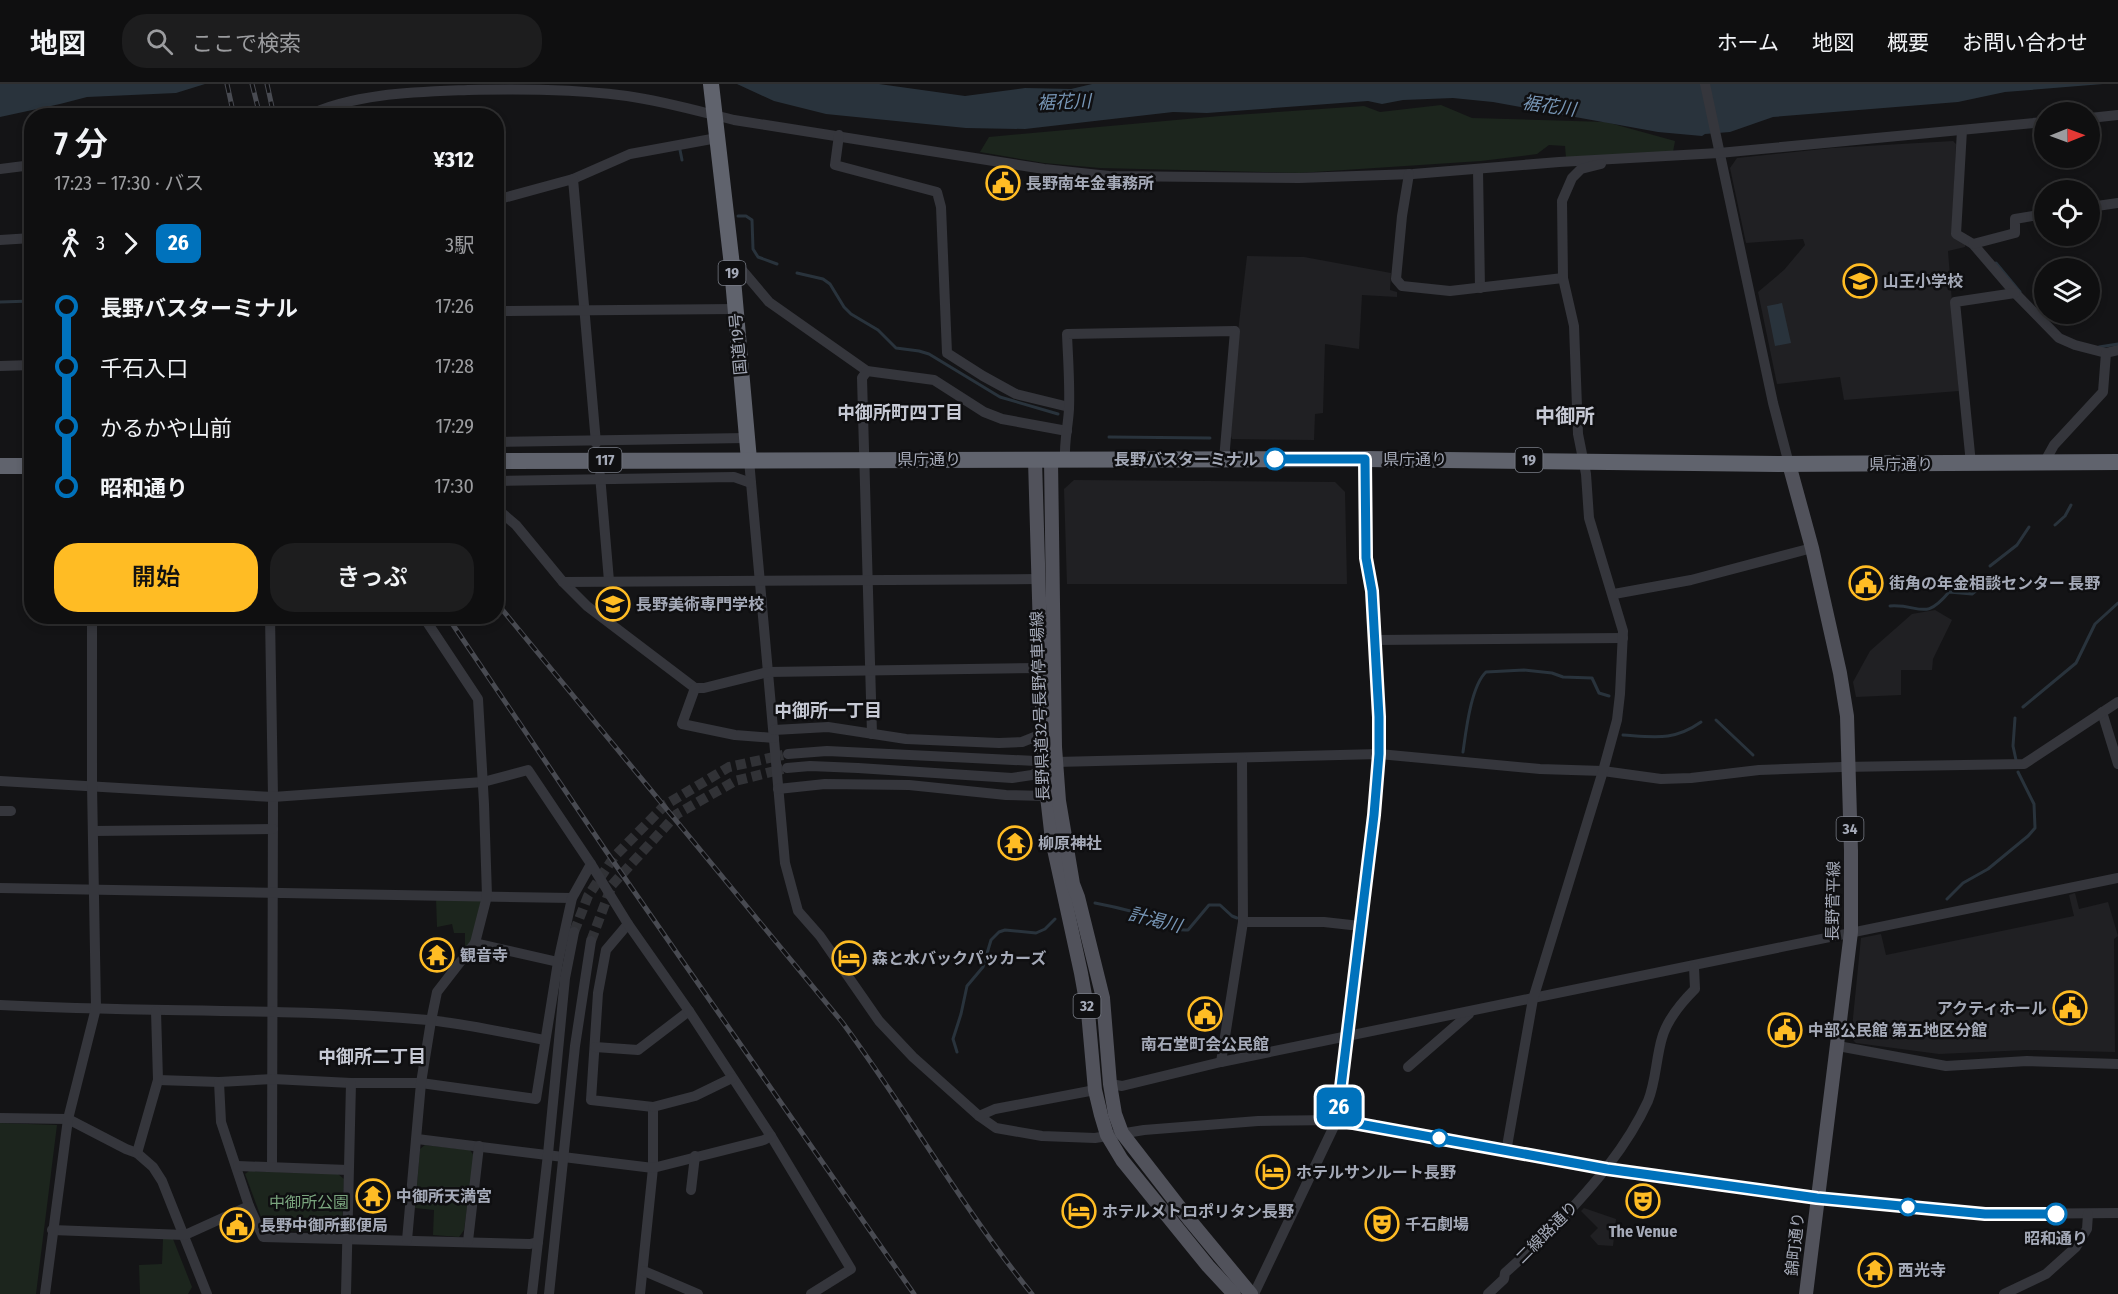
<!DOCTYPE html>
<html lang="ja">
<head>
<meta charset="utf-8">
<style>
	:root { --surface:#0f0f10; --page:#1d1d1e; --text:#f1f3f6; --muted:#9b9c9f; --line:#2f2f30; --accent:#ffbc24 }
	body { margin:0; font-family:"Fira Sans Condensed","Noto Sans JP",sans-serif; background:var(--page); color:var(--text); height:100vh; display:flex; flex-direction:column; font-size:22px; white-space:nowrap }
	* { box-sizing:border-box; margin:0 }
	p { font-size:20px; color:var(--muted) }
	.icon { flex:none; width:33px; height:33px; fill:none; stroke:currentColor; stroke-width:2; stroke-linecap:round; stroke-linejoin:round }
	.map { position:relative; flex:1; overflow:hidden }
	.side { position:absolute; left:24px; top:24px; width:480px; height:516px; display:flex; flex-direction:column; background:var(--surface); border-radius:24px; box-shadow:0 3px 9px #0003,0 0 0 2px var(--line) }
	.side>* { flex:none }
	.badge { padding:0 12px; border-radius:9px; font-size:21px; line-height:39px }
	.needle { width:39px; rotate:89deg }
	.controls { position:absolute; left:2034px; top:18px; display:grid; gap:12px }
	.controls a { display:grid; place-items:center; width:66px; height:66px; border-radius:50%; background:var(--surface); box-shadow:0 3px 9px #0003,0 0 0 2px var(--line); font-size:30px }
	.map>.badge { position:absolute; translate:-50% -50%; box-shadow:0 0 0 3px #fff }
	.legs { display:flex; align-items:center; gap:9px; height:66px; padding:0 30px; font-size:20px }
	.legs p { margin-inline-start:auto }
	.overview { display:flex; align-items:center; justify-content:space-between; height:102px; padding:0 30px }
	h1 { font-size:33px; font-weight:600; line-height:45px }
	.primary-button { display:flex; gap:12px; margin-top:auto; padding:12px 30px }
	.primary-button a { flex:1; height:69px; border-radius:24px; background:var(--accent); color:#111; font-size:24px; font-weight:600; line-height:69px; text-align:center }
	.primary-button a+a { background:var(--page); color:var(--text) }
	ul { padding:0 30px; list-style:none }
	li { display:flex; align-items:center; gap:21px; height:60px; font-size:22px }
	li i { display:grid; place-items:center; width:9px; height:100%; margin:0 8px; background:currentColor }
	li i::after { content:''; width:15px; height:15px; margin:-8px; border:4px solid; border-radius:50%; background:var(--surface) }
	li p { margin-inline-start:auto }
	li:first-child i { background:linear-gradient(#0000 50%,currentColor 0) }
	li:last-child i { background:linear-gradient(currentColor 50%,#0000 0) }
	header { display:flex; align-items:center; gap:36px; box-sizing:border-box; height:84px; padding:0 30px; background:var(--surface); border-bottom:2px solid var(--line) }
	header strong { font-size:28px }
	nav { display:flex; gap:33px; margin-inline-start:auto; font-size:21px }
	.search { width:420px; height:54px; background:var(--page); display:flex; align-items:center; gap:15px; box-sizing:border-box; padding:0 21px; border-radius:24px; color:var(--muted); font-size:22px }
	.map>svg:first-child { display:block }
	.built { fill:#202023 }
	.green { fill:#1c251d }
	.water { fill:#29333c }
	.lines { fill:none; stroke-linecap:round; stroke-linejoin:round }
	.stream { stroke:#29333c; stroke-width:3 }
	.minor-tunnel { stroke:#313236; stroke-width:10; stroke-dasharray:10 5; stroke-linecap:butt }
	.minor { stroke:#35363c; stroke-width:10 }
	.major { stroke:#51525b; stroke-width:14 }
	.highway { stroke:#60636d; stroke-width:16 }
	.rail-casing { stroke:#484a51; stroke-width:5 }
	.rail { stroke:#0f0f11; stroke-width:3; stroke-dasharray:9; stroke-linecap:butt }
	.line-1-casing { stroke:#fff; stroke-width:14 }
	.line-1 { stroke:#0072bc; stroke-width:9 }
	.stop-1-dot { fill:#fff; stroke:#0072bc; stroke-width:3 }
	.labels { text-anchor:middle; dominant-baseline:central; stroke-width:5; stroke-linejoin:round; paint-order:stroke }
	.shield { fill:#0f0f11; stroke:#787c86; stroke-width:1.5 }
	.shield-label { font-size:15px; font-weight:bold; fill:#a5aab8 }
	.poi-label { font-size:16px; font-weight:bold; fill:#a5aab8; stroke:#0f0f11; text-anchor:start }
	.street-label { font-size:16px; fill:#a5aab8; stroke:#0f0f11 }
	.stop-label { font-size:16px; font-weight:bold; fill:#a5aab8; stroke:#0f0f11; text-anchor:end }
	.park-label { font-size:16px; fill:#7aa57e; stroke:#0f0f11 }
	.water-label { font-size:18px; font-style:italic; fill:#7897b7; stroke:#0f0f11 }
	.neighbourhood-label { font-size:18px; font-weight:bold; fill:#c6c9d4; stroke:#0f0f11 }
	.quarter-label { font-size:20px; font-weight:bold; fill:#c6c9d4; stroke:#0f0f11 }
</style>
</head>
<body>
<header>
<strong>地図</strong>
<div class="search"><svg class="icon" aria-label="search" viewBox="0 0 24 24"><circle cx="10" cy="10" r="6"/><path d="M15 15l6 6"/></svg>ここで検索</div>
<nav><a>ホーム</a><a>地図</a><a>概要</a><a>お問い合わせ</a></nav>
</header>
<div class="map">
<svg width="2118" height="1210" viewBox="0 0 2118 1210">
	<rect width="100%" height="100%" fill="#141416"/>
	<g class="built">
		<path d="M1953,57L1956,60L1952,151L1965,159V163L1948,167L1959,307L1844,316L1840,293L1777,300L1758,208L1784,186L1805,161L1803,155L1746,159L1730,84L1737,74L1832,64Z"/>
		<path d="M1247,172L1304,173L1391,189L1390,206L1397,208V213L1362,211L1359,265L1325,260L1323,329L1315,330L1314,356L1232,355L1230,350L1237,256Z"/>
		<path d="M1074,396L1335,398L1345,408L1347,500H1067L1064,405Z"/>
		<path d="M1935,526L1952,536L1933,575L1932,586H1901V611L1856,613L1853,598L1870,567L1912,530Z"/>
		<path d="M2075,809L2079,825L2108,818L2118,852L2114,855L2115,968L2027,966L1939,970L1856,959L1851,954L1861,854L1881,850L1886,871L2074,832L2069,811Z"/>
		<path d="M1584,1124L1616,1135L1613,1162L1598,1161L1590,1152L1598,1144L1581,1127Z"/>
	</g>
	<g class="green">
		<path d="M1441,21L1472,34L1606,38L1675,57L1673,68L1566,74L1565,62L1549,61L1537,70L1481,77L1299,89L1100,84L1044,79L980,68L989,53L1220,32L1364,22L1380,28Z"/>
		<path d="M436,814L481,816L472,858L465,863V849H454L452,840L437,843Z"/>
		<path d="M0,1039L57,1041L36,1210H0Z"/>
		<path d="M425,1061L470,1066L474,1072L464,1146L459,1153L433,1151L434,1126L415,1124L420,1065Z"/>
		<path d="M249,1087L338,1090L344,1095L342,1144L338,1148L271,1146L264,1141L245,1090Z"/>
		<path d="M163,1155H173L192,1203L188,1210H140L139,1181L162,1180Z"/>
	</g>
	<g class="water">
		<path d="M0,0H205L176,9L87,13L60,20L0,33Z"/>
		<path d="M737,0H879L965,12L1025,4L1071,5L1092,0H2103L2005,8L1958,18L1773,33L1730,48L1705,50L1702,52L1658,48L1493,18L1453,14L1403,16L1382,20L1368,17L1207,29L1173,28L1025,45L966,44L826,30L774,17Z"/>
		<path d="M1782,219L1791,259L1775,262L1767,222Z"/>
	</g>
	<g class="lines">
		<g class="stream">
			<path d="M680,66L682,76"/>
			<path d="M738,132H746L752,136L753,165L758,173L777,180"/>
			<path d="M1996,179L2020,208"/>
			<path d="M797,189L823,195L830,200L844,223L851,230L878,246L896,264L919,267L929,270L1000,313L1058,330"/>
			<path d="M0,218L32,217"/>
			<path d="M2099,263L2118,260"/>
			<path d="M1109,353L1210,354"/>
			<path d="M2055,441L2065,432L2071,421"/>
			<path d="M1990,482L2017,461L2029,443"/>
			<path d="M1890,522C1921,520 1924,538 1949,508L1972,510L1977,506"/>
			<path d="M2023,623L2076,579L2095,540L2118,519"/>
			<path d="M2015,634L2013,662L2016,676"/>
			<path d="M1716,636L1753,671"/>
			<path d="M1623,651C1655,653 1674,657 1701,638"/>
			<path d="M1463,668C1466,647 1471,602 1486,588L1524,586L1552,589L1563,593L1592,594L1599,609L1609,612"/>
			<path d="M1947,815L1963,799L1988,785L2028,752L2035,744L2034,720L2018,688"/>
			<path d="M1095,819C1116,823 1141,829 1161,837C1171,842 1176,847 1188,846L1209,821H1220L1232,832L1237,834"/>
			<path d="M957,968L953,955L961,930L967,902L983,883L991,856L999,848L1005,846L1036,849L1045,845L1055,835"/>
		</g>
		<g class="minor-tunnel">
			<path d="M574,848L588,812L614,773L665,721L729,683L783,671"/>
			<path d="M591,857L612,801L677,730L735,697L783,685"/>
		</g>
		<g class="minor">
			<path d="M1705,0L1773,319L1789,380"/>
			<path d="M307,32C354,9 417,8 468,6C521,5 574,5 627,12C663,17 698,27 734,36L1044,85L1109,92L1299,94L1413,90L1559,78L1719,69L2044,38"/>
			<path d="M2090,34L2118,31"/>
			<path d="M1962,46L1956,150L1973,160L2015,209L2059,254L2075,261L2106,269L2118,266"/>
			<path d="M839,51L835,81L937,108L941,123L947,269L983,292L1016,310L1069,323"/>
			<path d="M0,85L32,81"/>
			<path d="M1478,86L1480,204"/>
			<path d="M1409,90L1402,132L1396,195L1402,202L1450,207L1563,194"/>
			<path d="M573,95L630,70L717,54"/>
			<path d="M496,116L573,95L596,359"/>
			<path d="M2090,123L2118,119"/>
			<path d="M0,156L32,154"/>
			<path d="M1973,160L2015,149V135L2044,130"/>
			<path d="M731,173L769,218L867,287L934,296L984,328L1002,335L1067,347"/>
			<path d="M496,227L735,225"/>
			<path d="M0,282L32,281"/>
			<path d="M867,287L862,294L872,650"/>
			<path d="M496,358L746,354"/>
			<path d="M749,376L785,779L798,827L820,852L879,937L913,973L979,1032L996,1044L1042,1052L1095,1054L1144,1046L1258,1037L1337,1036L1607,1085L1817,1114L1985,1130L2118,1129"/>
			<path d="M1065,376C1064,357 1068,343 1069,325C1070,300 1068,275 1067,250L1235,247L1224,376"/>
			<path d="M2044,379L2054,361L2103,308L2106,269"/>
			<path d="M1971,380L1955,218L2015,209"/>
			<path d="M600,391L609,497"/>
			<path d="M496,397L734,393L751,399"/>
			<path d="M496,424L516,441L563,498L587,522L695,604H704L768,588L1041,584"/>
			<path d="M563,498L1039,495"/>
			<path d="M1614,510L1691,496L1812,464"/>
			<path d="M270,532L273,713L272,1083"/>
			<path d="M1375,556L1623,554"/>
			<path d="M695,604L682,640L735,651L774,654"/>
			<path d="M2102,628L2118,680"/>
			<path d="M774,646L828,643L906,655L999,659L1022,658L1042,650"/>
			<path d="M788,670L827,667L1056,678L1379,670L1540,685L1603,687L1661,695L1691,694L1759,686L1842,683L2024,680L2118,618"/>
			<path d="M787,684L810,682L858,684L1012,694L1032,691L1048,683"/>
			<path d="M0,697L273,713L483,698L528,686L591,780"/>
			<path d="M778,705L825,700L909,701L1006,711L1046,712"/>
			<path d="M0,727H11"/>
			<path d="M93,747L273,745"/>
			<path d="M0,804L572,814"/>
			<path d="M1243,838H1324L1360,842"/>
			<path d="M628,840L606,866L598,909L591,1016L653,1023V1084L640,1210"/>
			<path d="M475,859L558,878"/>
			<path d="M0,921C143,929 286,923 428,936C467,940 506,949 545,956"/>
			<path d="M1838,962L1946,982L2027,977L2118,980"/>
			<path d="M595,963L638,966L689,927"/>
			<path d="M1221,978L1243,838L1242,674"/>
			<path d="M1408,983L1469,930"/>
			<path d="M158,996L219,998L273,995L351,999H421L536,1015L558,878L572,814L591,780L628,840L689,927L771,1052L851,1185L811,1210"/>
			<path d="M219,998L221,1038L249,1122L263,1153L530,1160L538,1158"/>
			<path d="M1110,1000L1122,1002L1221,978L2118,794"/>
			<path d="M653,1023L695,1012L732,994"/>
			<path d="M979,1032L995,1025L1095,1006"/>
			<path d="M0,1034L68,1035L126,1065L137,1069L153,1083L162,1097L207,1210"/>
			<path d="M417,1055L653,1084L764,1056L771,1052"/>
			<path d="M1506,1068L1533,915L1603,687L1617,636L1620,610L1623,547L1589,434L1586,390L1578,350L1574,242L1563,194L1562,117L1572,94L1581,85L1601,80"/>
			<path d="M137,1069L158,996L156,927"/>
			<path d="M238,1082L348,1086"/>
			<path d="M691,1106L695,1072"/>
			<path d="M52,1146L185,1151L249,1122"/>
			<path d="M407,1156L421,999L431,937L437,908L475,859L487,812L484,720L478,615L423,532"/>
			<path d="M468,1157L479,1062"/>
			<path d="M644,1187L698,1210"/>
			<path d="M45,1210L68,1035L96,924L92,701V532"/>
			<path d="M346,1210L351,999"/>
			<path d="M532,1210L548,1070L565,894L574,848"/>
			<path d="M549,1210L575,962L591,857"/>
			<path d="M1254,1210L1337,1036L1340,1015L1374,731L1379,670V633L1372,507L1366,474L1365,375"/>
			<path d="M1488,1210L1504,1195L1505,1189L1557,1142L1559,1138C1593,1102 1627,1063 1648,1017C1656,997 1656,974 1662,954C1667,936 1682,918 1695,905L1694,883"/>
			<path d="M2004,1210L2046,1190L2076,1163L2087,1145L2088,1130"/>
		</g>
		<g class="major">
			<path d="M1035,376L1044,686L1052,756L1081,889L1088,928L1095,1006L1101,1031L1107,1051L1122,1076L1208,1182L1234,1210"/>
			<path d="M1051,376L1055,663L1059,717L1073,800L1078,813L1103,914L1110,1000L1115,1030L1122,1049L1188,1134L1251,1210"/>
			<path d="M1789,380L1812,464L1840,589L1847,632L1851,767V848L1806,1210"/>
		</g>
		<g class="highway">
			<path d="M711,0L731,173L749,376"/>
			<path d="M496,377L1365,375L1778,380L2118,378"/>
			<path d="M0,382H32"/>
		</g>
		<g class="rail-casing">
			<g id="rail">
				<path d="M227,0L234,32"/>
				<path d="M252,0L260,32"/>
				<path d="M267,0L274,32"/>
				<path d="M496,518L842,938C908,1027 962,1124 1032,1210"/>
				<path d="M447,532L606,767L914,1210"/>
			</g>
		</g>
		<use href="#rail" class="rail"/>
	</g>
	<g class="lines">
		<g class="line-1-casing">
			<path id="line-1" d="M1275,375H1365L1366,474L1372,507L1379,633V670L1374,731L1337,1036L1607,1085L1817,1114L1985,1130H2056"/>
		</g>
		<use href="#line-1" class="line-1"/>
	</g>
	<defs>
		<g id="civic-ring" transform="scale(1.725)"><circle r="9.5" fill="#0f0f11" stroke="#ffbc24" stroke-width="1.5"/><path d="M-.6-6.5H3V-4.5H.6V-3L4-1V1h2V6H-6V1h2V-1L-.6-3ZM-1.2 2.5V6h2.4V2.5Z" fill="#ffbc24"/></g>
		<g id="school-ring" transform="scale(1.725)"><circle r="9.5" fill="#0f0f11" stroke="#ffbc24" stroke-width="1.5"/><path d="M0-5L7-2L0 1L-7-2ZM-4 1L0 2.5L4 1V4Q0 6-4 4Z" fill="#ffbc24"/></g>
		<g id="university-ring" transform="scale(1.725)"><circle r="9.5" fill="#0f0f11" stroke="#ffbc24" stroke-width="1.5"/><path d="M0-5L7-2L0 1L-7-2ZM-4 1L0 2.5L4 1V4Q0 6-4 4Z" fill="#ffbc24"/></g>
		<g id="temple-ring" transform="scale(1.725)"><circle r="9.5" fill="#0f0f11" stroke="#ffbc24" stroke-width="1.5"/><path d="M0-6L5-2H3V0L6.5 2.5H4V6H1.5V3h-3V6H-4V2.5H-6.5L-3 0V-2H-5Z" fill="#ffbc24"/></g>
		<g id="hotel-ring" transform="scale(1.725)"><circle r="9.5" fill="#0f0f11" stroke="#ffbc24" stroke-width="1.5"/><path d="M-6-4.5h1.5V1H6V5H4.5V3h-9V5H-6ZM-4 0a1.8 1.8 0 1 1 3.6 0ZM.5 0V-2.5h3Q6-2.5 6 0Z" fill="#ffbc24"/></g>
		<g id="theatre-ring" transform="scale(1.725)"><circle r="9.5" fill="#0f0f11" stroke="#ffbc24" stroke-width="1.5"/><path d="M-5-5.5Q0-4 5-5.5V0Q5 5 0 6Q-5 5-5 0ZM-3.3-2.5H-1v1.5H-3.3ZM1-2.5H3.3v1.5H1ZM-2.8 1Q0 5.5 2.8 1Z" fill="#ffbc24"/></g>
	</defs>
	<g fill-rule="evenodd">
		<use href="#civic-ring" x="1003" y="99"/>
		<use href="#school-ring" x="1860" y="197"/>
		<use href="#civic-ring" x="1866" y="499"/>
		<use href="#university-ring" x="613" y="520"/>
		<use href="#temple-ring" x="1015" y="759"/>
		<use href="#temple-ring" x="437" y="871"/>
		<use href="#hotel-ring" x="849" y="874"/>
		<use href="#civic-ring" x="2070" y="924"/>
		<use href="#civic-ring" x="1205" y="930"/>
		<use href="#civic-ring" x="1785" y="946"/>
		<use href="#hotel-ring" x="1273" y="1088"/>
		<use href="#temple-ring" x="373" y="1112"/>
		<use href="#theatre-ring" x="1643" y="1117"/>
		<use href="#hotel-ring" x="1079" y="1127"/>
		<use href="#theatre-ring" x="1382" y="1140"/>
		<use href="#civic-ring" x="237" y="1141"/>
		<use href="#temple-ring" x="1875" y="1186"/>
	</g>
	<g class="stop-1-dot">
		<circle cx="1275" cy="375" r="10"/>
		<circle cx="1439" cy="1054" r="8"/>
		<circle cx="1908" cy="1123" r="8"/>
		<circle cx="2056" cy="1130" r="10"/>
	</g>
	<g class="labels">
		<g class="shield">
			<rect x="718.5" y="177" width="27" height="24" rx="4.5"/>
			<rect x="588.5" y="364" width="33" height="24" rx="4.5"/>
			<rect x="1515.5" y="364" width="27" height="24" rx="4.5"/>
			<rect x="1836.5" y="733" width="27" height="24" rx="4.5"/>
			<rect x="1073.5" y="910" width="27" height="24" rx="4.5"/>
		</g>
		<g class="shield-label">
			<text x="732" y="189">19</text>
			<text x="605" y="376">117</text>
			<text x="1529" y="376">19</text>
			<text x="1850" y="745">34</text>
			<text x="1087" y="922">32</text>
		</g>
		<g class="poi-label">
			<text x="1026" y="99">長野南年金事務所</text>
			<text x="1883" y="197">山王小学校</text>
			<text x="1889" y="499">街角の年金相談センター 長野</text>
			<text x="636" y="520">長野美術専門学校</text>
			<text x="1038" y="759">柳原神社</text>
			<text x="460" y="871">観音寺</text>
			<text x="872" y="874">森と水バックパッカーズ</text>
			<text x="2047" y="924" text-anchor="end">アクティホール</text>
			<text x="1808" y="946">中部公民館 第五地区分館</text>
			<text x="1205" y="960" text-anchor="middle">南石堂町会公民館</text>
			<text x="1296" y="1088">ホテルサンルート長野</text>
			<text x="396" y="1112">中御所天満宮</text>
			<text x="1102" y="1127">ホテルメトロポリタン長野</text>
			<text x="1405" y="1140">千石劇場</text>
			<text x="260" y="1141">長野中御所郵便局</text>
			<text x="1643" y="1147" text-anchor="middle">The Venue</text>
			<text x="1898" y="1186">西光寺</text>
		</g>
		<g class="street-label">
			<text transform="translate(738 260) rotate(-95)">国道19号</text>
			<text x="929" y="375">県庁通り</text>
			<text x="1415" y="375">県庁通り</text>
			<text x="1901" y="380">県庁通り</text>
			<text transform="translate(1040 622) rotate(-92)">長野県道32号長野停車場線</text>
			<text transform="translate(1833 817) rotate(-89)">長野菅平線</text>
			<text transform="translate(1547 1148) rotate(-45)">二線路通り</text>
			<text transform="translate(1795 1160) rotate(-84)">錦町通り</text>
		</g>
		<g class="stop-label">
			<text x="1258" y="375">長野バスターミナル</text>
			<text x="2056" y="1154" text-anchor="middle">昭和通り</text>
		</g>
		<g class="park-label">
			<text x="309" y="1118">中御所公園</text>
		</g>
		<g class="water-label">
			<text transform="translate(1064 18) rotate(-2)">裾花川</text>
			<text transform="translate(1549 22) rotate(8)">裾花川</text>
			<text transform="translate(1155 836) rotate(14)">計渇川</text>
		</g>
		<g class="neighbourhood-label">
			<text x="900" y="329">中御所町四丁目</text>
			<text x="828" y="627">中御所一丁目</text>
			<text x="372" y="973">中御所二丁目</text>
		</g>
		<g class="quarter-label">
			<text x="1565" y="332">中御所</text>
		</g>
	</g>
</svg>
<div class="controls">
<a><svg class="needle" viewBox="-14 -14 28 28"><path d="M0-13l5 13h-10z" fill="#e53935"/><path d="M0 13l5-13h-10z" fill="#9b9c9f"/></svg></a>
<a><svg class="icon" aria-label="locate" viewBox="0 0 24 24"><circle cx="12" cy="12" r="6"/><path d="M12 2v4M12 18v4M2 12h4M18 12h4"/></svg></a>
<a><svg class="icon" aria-label="layers" viewBox="0 0 24 24"><path d="M12 4l9 5-9 5-9-5zM3 14l9 5 9-5"/></svg></a>
</div>
<b class="badge" style="left:1339px;top:1023px;background:#0072bc;color:#fff">26</b>
<section class="side">
<div class="overview"><div><h1>7 分</h1><p>17:23 – 17:30 · バス</p></div><b>¥312</b></div>
<div class="legs"><svg class="icon" aria-label="walk" viewBox="0 0 24 24"><circle cx="13" cy="4" r="2"/><path d="M13 8l-2 6 4 7M11 14l-3 7M7 12l3-4h3l4 4"/></svg>3<svg class="icon" aria-label="forward" viewBox="0 0 24 24"><path d="M9 5l7 7-7 7"/></svg><b class="badge" style="background:#0072bc;color:#fff">26</b><p>3駅</p></div>
<ul>
<li><i style="color:#0072bc"></i><b>長野バスターミナル</b><p>17:26</p></li>
<li><i style="color:#0072bc"></i><span>千石入口</span><p>17:28</p></li>
<li><i style="color:#0072bc"></i><span>かるかや山前</span><p>17:29</p></li>
<li><i style="color:#0072bc"></i><b>昭和通り</b><p>17:30</p></li>
</ul>
<div class="primary-button"><a>開始</a><a>きっぷ</a></div>
</section>
</div>
</body>
</html>
